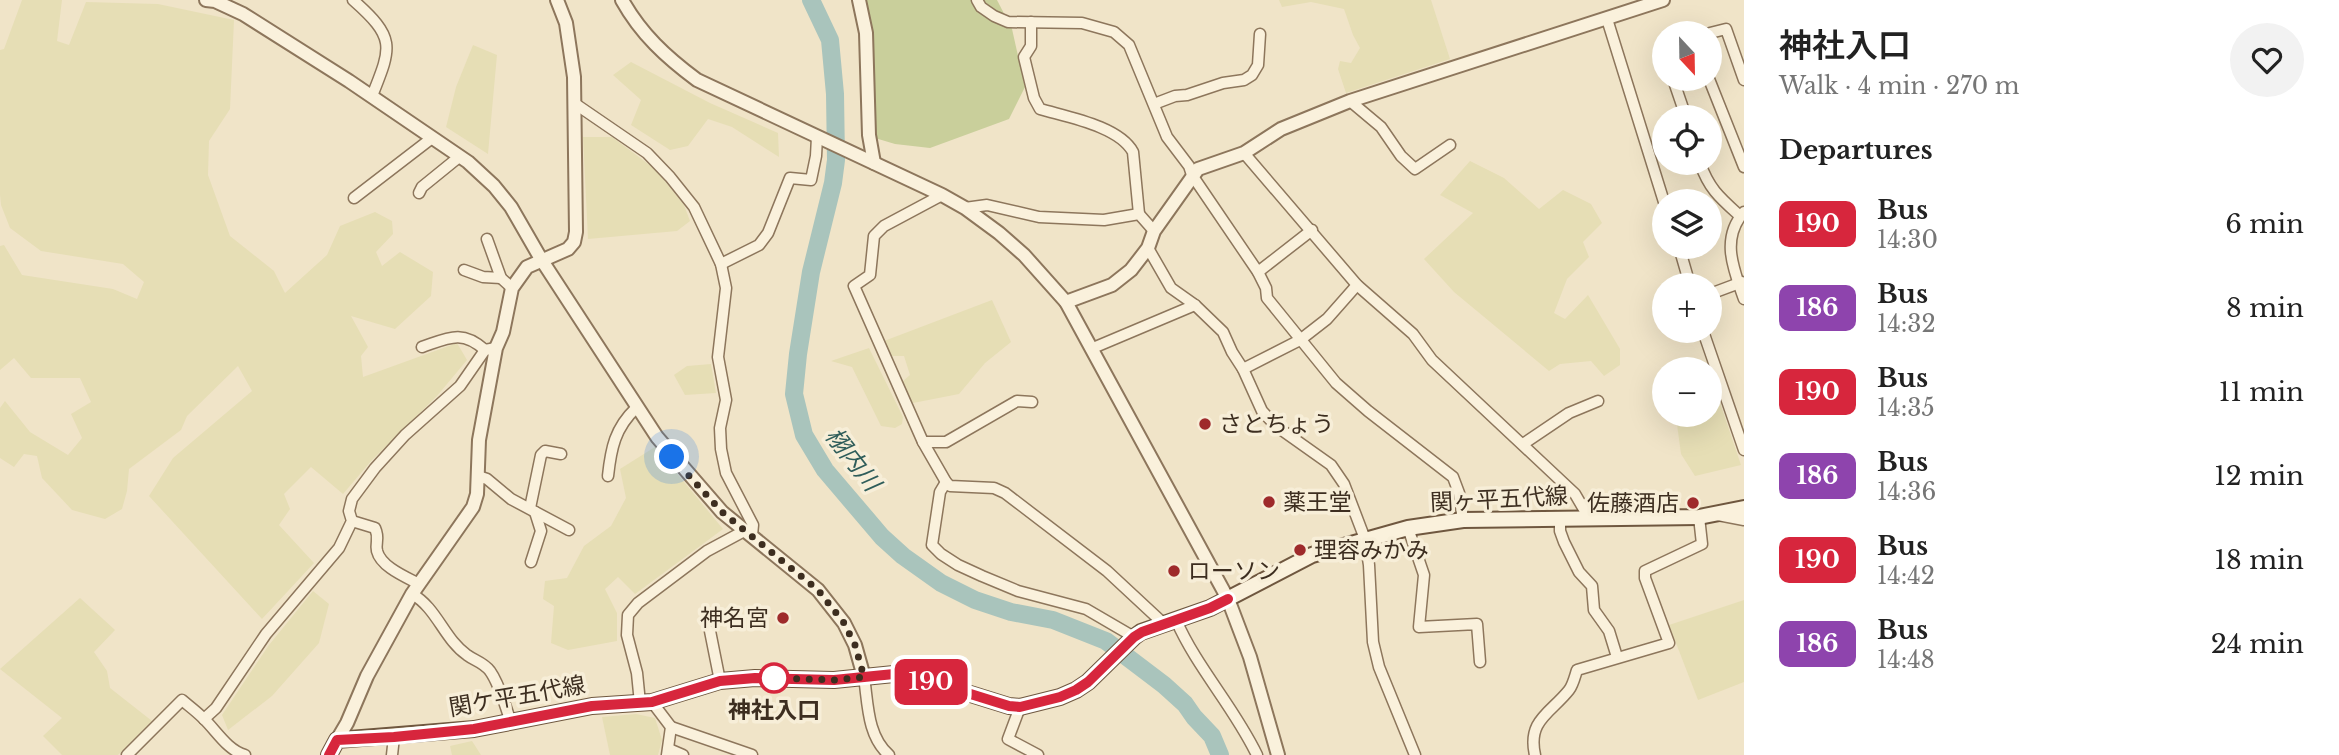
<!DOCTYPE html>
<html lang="en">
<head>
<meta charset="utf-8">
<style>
	:root { --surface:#fff; --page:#f2f2f2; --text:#222; --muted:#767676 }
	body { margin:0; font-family:"Libre Baskerville","Noto Sans JP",serif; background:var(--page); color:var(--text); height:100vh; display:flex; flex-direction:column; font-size:26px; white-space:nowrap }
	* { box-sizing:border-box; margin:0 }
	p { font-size:23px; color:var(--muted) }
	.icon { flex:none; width:38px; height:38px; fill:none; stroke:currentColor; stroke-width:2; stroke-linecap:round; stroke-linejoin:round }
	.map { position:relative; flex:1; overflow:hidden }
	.side { display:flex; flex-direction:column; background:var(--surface); width:595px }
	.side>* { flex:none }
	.badge { padding:0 14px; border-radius:10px; font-size:24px; line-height:46px }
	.needle { width:46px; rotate:158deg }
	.controls { position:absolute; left:1652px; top:21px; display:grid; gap:14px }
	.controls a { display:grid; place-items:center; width:70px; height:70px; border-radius:50%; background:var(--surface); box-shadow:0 7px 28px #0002; font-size:35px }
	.you { position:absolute; width:35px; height:35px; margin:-18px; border:5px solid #fff; border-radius:50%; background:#1a73e8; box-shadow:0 0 0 10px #1a73e833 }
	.map>.badge { position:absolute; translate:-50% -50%; box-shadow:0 0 0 4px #fff }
	h2 { padding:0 35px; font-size:26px; line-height:63px }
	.round { display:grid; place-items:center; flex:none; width:74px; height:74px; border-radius:37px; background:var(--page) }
	.overview { display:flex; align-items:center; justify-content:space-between; height:119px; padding:0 35px }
	h1 { font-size:33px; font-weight:600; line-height:52px }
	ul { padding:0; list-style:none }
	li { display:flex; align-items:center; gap:21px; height:84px; padding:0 35px }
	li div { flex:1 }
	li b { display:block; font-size:26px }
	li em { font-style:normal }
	li .badge { min-width:77px; font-weight:700; text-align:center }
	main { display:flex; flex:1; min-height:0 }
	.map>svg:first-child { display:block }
	.farmland { fill:#e6deb5 }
	.green { fill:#c9cf9b }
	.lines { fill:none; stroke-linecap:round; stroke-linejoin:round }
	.river { stroke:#a9c4bc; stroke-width:18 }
	.minor-casing { stroke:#8d765c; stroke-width:13 }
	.tertiary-casing { stroke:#8d765c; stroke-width:16 }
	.secondary-casing { stroke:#6f573f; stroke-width:18 }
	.minor { stroke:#faf1dc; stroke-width:10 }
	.tertiary { stroke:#faf1dc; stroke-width:12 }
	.secondary { stroke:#faf1dc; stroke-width:14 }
	.line-casing { stroke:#fff; stroke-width:16 }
	.line { stroke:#d7263d; stroke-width:10 }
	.walk { stroke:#3d2e20; stroke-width:7; stroke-dasharray:0 12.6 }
	.poi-dot { fill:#9e2a2b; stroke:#f7eed8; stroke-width:2.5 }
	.stop-dot { fill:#fff; stroke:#d7263d; stroke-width:3.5 }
	.labels { text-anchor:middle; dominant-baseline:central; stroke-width:7; stroke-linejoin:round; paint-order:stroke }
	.poi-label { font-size:23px; fill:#3d2e20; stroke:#f7eed8; text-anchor:start }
	.street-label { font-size:23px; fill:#3d2e20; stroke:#f7eed8 }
	.stop-label { font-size:23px; font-weight:bold; fill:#3d2e20; stroke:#f7eed8 }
	.water-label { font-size:24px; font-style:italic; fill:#2f5d5a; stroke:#f7eed8 }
</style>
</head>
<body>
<main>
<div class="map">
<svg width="1744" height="755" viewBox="0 0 1744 755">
	<rect width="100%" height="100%" fill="#f0e4c8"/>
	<g class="farmland">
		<path d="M22,0H62L57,41L69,45L86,2L158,4L234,20L230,109L209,141L208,175L230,236L274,271L285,293L327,255L340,226L375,212L392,221L393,234L376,252L382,266L400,252L433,272L431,296L395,329L351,316L368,347L361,356L363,377L457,343L467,360L437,396L372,460L343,494L311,467L284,494L290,509L279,525L314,563L262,619L149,496L173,458L252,391L238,366L187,416L181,430L129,469L127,491L122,509L105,519L72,510L42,478L37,456L24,454L14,467L0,458V408L5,401L30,432L68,455L82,438L71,414L91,402L80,378H31L14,358L0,370V246L4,245L22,275L113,289L137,299L144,282L123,264L41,251L10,228L1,205L0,195V50L4,49Z"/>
		<path d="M1279,0H1431L1450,59L1346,93L1338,69L1340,61L1351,63L1360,48L1353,35L1344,9L1311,2L1282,7Z"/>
		<path d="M473,45L497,55L488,154L446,127L456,87Z"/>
		<path d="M631,62L710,103L778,133L779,157L732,127L708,119L688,146L670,150L631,125L641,100L613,75Z"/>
		<path d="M583,137H612L655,169L684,205L690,221L677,231L588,239Z"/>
		<path d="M1470,161L1504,178L1539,209L1563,190L1591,204L1602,223L1583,242L1589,257L1567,279L1554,313L1565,319L1588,295L1620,349V365L1604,376L1591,361L1560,364L1549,371L1454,292L1424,259L1473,213L1440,195Z"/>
		<path d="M992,300L1011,342L985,363L959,394L913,403L902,382L910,375L904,356H892L884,341Z"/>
		<path d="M869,348L903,417L902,424L895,428L881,426L852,367L831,361Z"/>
		<path d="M711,364L716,393L685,395L674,375L687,366Z"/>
		<path d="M1720,403L1741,465L1695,476L1681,454L1676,417L1683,415H1710V407Z"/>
		<path d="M655,447L723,529L635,594L618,577L605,589L617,613V641L568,650L551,643L554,606L543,599L545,581L567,578L584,546L611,526L626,498L620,469Z"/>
		<path d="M313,591L329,604L319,643L272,696L228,730L222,715L269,645Z"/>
		<path d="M80,598L115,630L94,652L107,671L110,688L152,721L118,755H62L43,736L62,718L0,669Z"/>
		<path d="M1744,600V682L1698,700L1669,625Z"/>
		<path d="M636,714L655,718L662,740L658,755H610L602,717Z"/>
		<path d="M472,741L481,755H452L450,746Z"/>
	</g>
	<path class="green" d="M860,0H997L1012,29L1025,87L1009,119L930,148L895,144L875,138Z"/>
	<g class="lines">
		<path class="river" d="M811,0L830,40L835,94L836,160L833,183L811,272L798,354L794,394L804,435L825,470L882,537L903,556L941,583L975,600L1011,612L1053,620L1106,641L1164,685L1185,704L1194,717L1212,736L1220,755"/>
		<g class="minor-casing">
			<g id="minor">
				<path d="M353,0C396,38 392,46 372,96"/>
				<path d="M977,0L981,7L994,16L1008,22L1082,23L1114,32L1129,45L1167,137L1189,166L1192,175L1258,272L1266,288L1267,298L1336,383L1368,411L1453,477L1459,493L1463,520"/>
				<path d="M1607,19L1664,202"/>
				<path d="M1031,22V46L1024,57L1034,98L1040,109C1067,117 1119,126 1133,152L1139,214"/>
				<path d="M1710,33L1726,29L1744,80"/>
				<path d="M1673,79L1686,117"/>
				<path d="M1709,79L1744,167"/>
				<path d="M1350,101L1381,127L1401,156L1415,169L1450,145"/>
				<path d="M574,103L647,153L670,177L694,207L721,264L726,288L718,357L726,400L720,428L721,449L726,473L753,525L752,535"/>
				<path d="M1154,104L1175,96L1187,95L1223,83L1244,80L1252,75L1258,65L1260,34"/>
				<path d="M1244,153L1357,285L1413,334L1432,360L1575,494L1589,518"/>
				<path d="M1700,163C1709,189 1720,198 1740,216"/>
				<path d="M419,193L422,187L459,157"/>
				<path d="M942,195L884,226L874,236L870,275L854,286L923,442L946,482L950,486L994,488L1005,493L1107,571L1164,624"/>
				<path d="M354,198L432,138"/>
				<path d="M965,208L987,205L1039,217L1104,220L1139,214L1154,231"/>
				<path d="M1744,212C1720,239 1734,270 1744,299"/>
				<path d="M487,239L501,278L512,288"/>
				<path d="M1679,247L1690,285"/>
				<path d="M1148,248L1171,288L1195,305L1223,332L1232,352L1243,369L1262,411L1276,426L1331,465L1344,484L1365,539L1369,565L1373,642L1379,667L1415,755"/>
				<path d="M721,264L759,245L768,233L790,178L811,180L816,156L817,137"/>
				<path d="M464,270L483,277L501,278"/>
				<path d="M1258,272L1312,230"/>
				<path d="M1710,294L1742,282"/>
				<path d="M1703,331L1744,450"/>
				<path d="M422,347C448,338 462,329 485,350"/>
				<path d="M1093,348L1195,305"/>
				<path d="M1243,369L1300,340L1327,319L1357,285"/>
				<path d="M923,442H946L1017,401L1032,402"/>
				<path d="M1523,444L1569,413L1598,401"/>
				<path d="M478,476L487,479L511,499L569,530"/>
				<path d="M608,476C611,448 615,428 636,408"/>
				<path d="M946,482L940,492L932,545L941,554L958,565L982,576L1018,591L1086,609L1134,637"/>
				<path d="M530,508L541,455L545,451L561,454"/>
				<path d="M1718,515L1744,520"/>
				<path d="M1560,518V531L1564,542L1579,572L1592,586L1594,610L1609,631L1617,657"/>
				<path d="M352,521L375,528C380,539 375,542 377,551C381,567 406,577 419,584"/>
				<path d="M1408,528L1424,575L1419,627L1477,624L1480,662"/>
				<path d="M531,562L541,531L535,512"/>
				<path d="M412,594C437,608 444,639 467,655C475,661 483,662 490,671C500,685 505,706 511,722"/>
				<path d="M1176,620C1197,668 1234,707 1257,755"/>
				<path d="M710,631L720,681"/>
				<path d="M864,677C868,703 867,736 889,755"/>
				<path d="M652,702L671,727L667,755"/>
				<path d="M640,703L637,673L627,635L628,615L638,603L707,551L746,530"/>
				<path d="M1020,707L1008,739L1038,755"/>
				<path d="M204,719L216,708L266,634L339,548L352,521L349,511L352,499L375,468L405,435L460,386L485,350L496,348"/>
				<path d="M671,727L752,755"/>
				<path d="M669,749L683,755"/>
				<path d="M127,755L182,700C189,706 196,711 203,718C216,730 227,750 245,755"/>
				<path d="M392,755L394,737"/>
				<path d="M1535,755C1527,720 1551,713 1569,690C1573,685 1575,676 1577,670L1669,643L1645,578V571L1702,544L1699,517"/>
			</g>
		</g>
		<g class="tertiary-casing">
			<g id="tertiary">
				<path d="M206,0L215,1L243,14L349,81L468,162L494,186L511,207L541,259L657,437L722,512L818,590L844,623L855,645L864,677"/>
				<path d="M622,0C641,34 666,57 697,80L942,195L965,208L999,233L1024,255L1066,302L1228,599L1250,657L1278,755"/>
				<path d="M859,0L866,33L869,135L874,163"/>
				<path d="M1066,302L1112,285L1131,270L1148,248L1154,231L1198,169L1244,153L1281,129L1350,101L1663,0"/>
				<path d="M337,740L347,723L367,676L412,594L473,507L477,494L479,440L496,348L503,332L512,288L527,267L568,249L574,242L576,232L574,77L566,23L557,0"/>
			</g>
		</g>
		<g class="secondary-casing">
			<path id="secondary" d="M329,755L337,740L474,729L592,706L652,702L720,681L755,678L834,680L894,674L916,677L1009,706L1020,707L1060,697L1076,690L1088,682L1134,637L1141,632L1210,608L1312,555L1408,528L1463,520L1699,517L1744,508"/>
		</g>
		<use href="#minor" class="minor"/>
		<use href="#tertiary" class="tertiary"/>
		<use href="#secondary" class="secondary"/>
	</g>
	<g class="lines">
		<g class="line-casing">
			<path id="line" d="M329,755L337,740L394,737L474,729L592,706L652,702L720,681L755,678L834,680L894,674L916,677L1009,706L1020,707L1060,697L1076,690L1088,682L1134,637L1142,632L1210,608L1228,599"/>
		</g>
		<use href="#line" class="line"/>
		<path class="walk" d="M672,457L722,512L818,590L844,623L855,645L864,677L834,680L774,678"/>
	</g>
	<g class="poi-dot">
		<circle cx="1205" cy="424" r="7"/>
		<circle cx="1269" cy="502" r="7"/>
		<circle cx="1693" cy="503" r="7"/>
		<circle cx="1300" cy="550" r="7"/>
		<circle cx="1174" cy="571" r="7"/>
		<circle cx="783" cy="618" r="7"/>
	</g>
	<circle class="stop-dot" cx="774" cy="678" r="14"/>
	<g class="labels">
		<g class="poi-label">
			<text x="1219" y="424">さとちょう</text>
			<text x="1283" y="502">薬王堂</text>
			<text x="1679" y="503" text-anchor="end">佐藤酒店</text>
			<text x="1314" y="550">理容みかみ</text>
			<text x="1188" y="571">ローソン</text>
			<text x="769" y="618" text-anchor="end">神名宮</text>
		</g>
		<g class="street-label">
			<text transform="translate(1499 499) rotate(-3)">関ヶ平五代線</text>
			<text transform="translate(517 696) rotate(-10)">関ケ平五代線</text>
		</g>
		<g class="stop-label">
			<text x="774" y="710">神社入口</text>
		</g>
		<g class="water-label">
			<text transform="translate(853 459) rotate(52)">栩内川</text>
		</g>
	</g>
</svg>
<div class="controls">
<a><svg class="needle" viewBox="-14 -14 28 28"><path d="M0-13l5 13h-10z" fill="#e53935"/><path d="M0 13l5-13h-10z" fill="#767676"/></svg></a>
<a><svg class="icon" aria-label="locate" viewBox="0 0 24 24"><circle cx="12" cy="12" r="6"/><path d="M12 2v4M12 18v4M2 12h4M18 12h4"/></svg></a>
<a><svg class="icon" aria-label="layers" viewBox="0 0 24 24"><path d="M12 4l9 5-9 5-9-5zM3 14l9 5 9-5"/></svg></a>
<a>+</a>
<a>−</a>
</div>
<div class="you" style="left:672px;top:457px"></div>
<b class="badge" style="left:931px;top:682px;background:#d7263d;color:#fff">190</b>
</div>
<section class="side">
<div class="overview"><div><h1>神社入口</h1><p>Walk · 4 min · 270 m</p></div><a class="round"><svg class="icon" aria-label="heart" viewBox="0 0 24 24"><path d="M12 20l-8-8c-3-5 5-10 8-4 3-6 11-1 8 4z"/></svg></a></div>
<h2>Departures</h2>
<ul>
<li><span class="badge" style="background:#d7263d;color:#fff">190</span><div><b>Bus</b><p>14:30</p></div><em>6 min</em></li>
<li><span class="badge" style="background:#8e44ad;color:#fff">186</span><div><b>Bus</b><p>14:32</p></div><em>8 min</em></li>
<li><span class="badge" style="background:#d7263d;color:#fff">190</span><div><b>Bus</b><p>14:35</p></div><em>11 min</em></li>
<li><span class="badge" style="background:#8e44ad;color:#fff">186</span><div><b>Bus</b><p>14:36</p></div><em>12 min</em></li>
<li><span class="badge" style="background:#d7263d;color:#fff">190</span><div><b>Bus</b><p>14:42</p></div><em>18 min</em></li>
<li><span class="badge" style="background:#8e44ad;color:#fff">186</span><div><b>Bus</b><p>14:48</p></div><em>24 min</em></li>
</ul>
</section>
</main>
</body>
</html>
